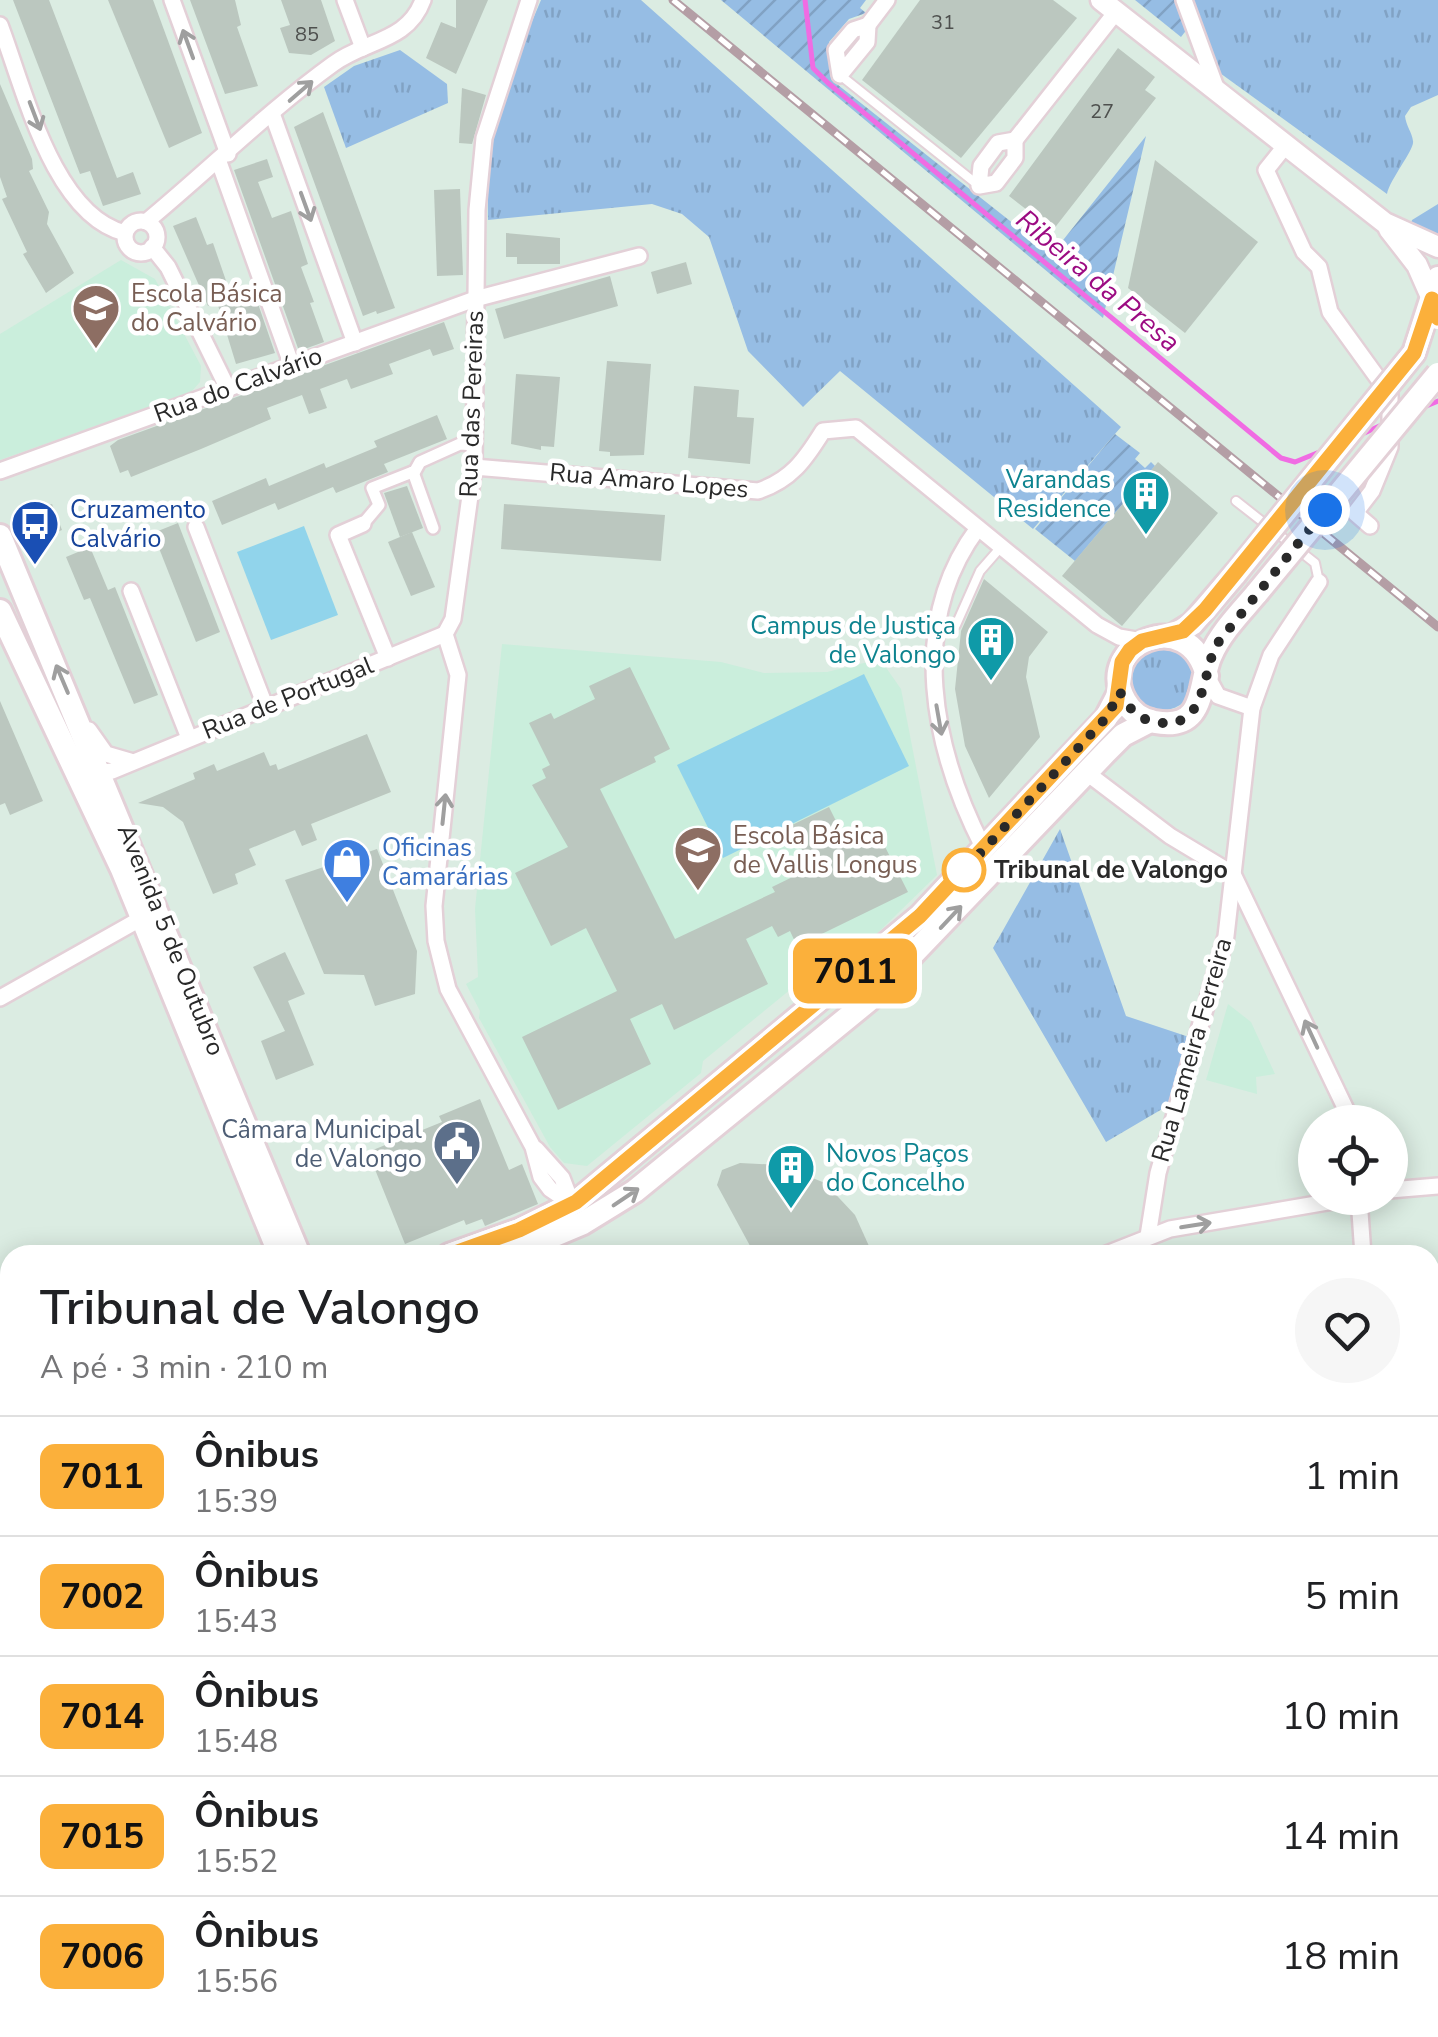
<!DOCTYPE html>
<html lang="pt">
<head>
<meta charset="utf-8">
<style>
	:root { --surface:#fff; --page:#f6f6f6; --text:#202124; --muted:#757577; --line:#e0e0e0 }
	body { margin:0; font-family:"Nunito Sans",sans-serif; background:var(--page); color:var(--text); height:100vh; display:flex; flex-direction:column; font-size:38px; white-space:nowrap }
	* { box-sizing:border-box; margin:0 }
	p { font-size:32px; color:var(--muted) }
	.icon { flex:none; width:55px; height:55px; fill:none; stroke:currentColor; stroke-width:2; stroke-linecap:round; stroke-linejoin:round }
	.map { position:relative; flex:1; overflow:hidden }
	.panel { position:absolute; left:0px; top:1245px; width:1440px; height:792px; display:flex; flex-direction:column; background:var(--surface); border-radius:30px 30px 0 0; box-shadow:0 5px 25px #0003 }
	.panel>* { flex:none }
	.badge { padding:0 20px; border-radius:15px; font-size:35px; line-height:65px }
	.fabs { position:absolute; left:1298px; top:1105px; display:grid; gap:20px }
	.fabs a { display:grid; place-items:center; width:110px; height:110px; border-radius:50%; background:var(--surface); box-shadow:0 5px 25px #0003; font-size:50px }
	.you { position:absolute; width:50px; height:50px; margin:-25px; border:8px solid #fff; border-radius:50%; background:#1a73e8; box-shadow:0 0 0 15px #1a73e833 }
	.map>.badge { position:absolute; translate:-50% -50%; box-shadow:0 0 0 5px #fff }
	.round { display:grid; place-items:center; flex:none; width:105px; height:105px; border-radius:52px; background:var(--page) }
	.headline { display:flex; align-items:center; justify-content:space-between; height:170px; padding:0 40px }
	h1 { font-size:48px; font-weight:600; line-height:75px }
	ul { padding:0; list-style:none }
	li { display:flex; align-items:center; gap:30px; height:120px; padding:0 40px; border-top:2px solid var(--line) }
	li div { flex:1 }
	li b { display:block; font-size:38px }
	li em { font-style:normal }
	li .badge { min-width:110px; font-weight:700; text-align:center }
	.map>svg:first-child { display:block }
	.education { fill:#caeedc }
	.grass { fill:url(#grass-tufts) }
	.garden { fill:url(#garden-furrows) }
	.pitch { fill:#91d4eb }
	.plaza { fill:#d2dcd6 }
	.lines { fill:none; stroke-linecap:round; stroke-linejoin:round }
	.stream { stroke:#f06ce3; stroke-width:5 }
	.building { fill:#bbc7bf }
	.service-casing { stroke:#e3d0d7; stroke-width:12 }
	.pedestrian-casing { stroke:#e3d0d7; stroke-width:16 }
	.minor-casing { stroke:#e3d0d7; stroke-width:20 }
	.tertiary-casing { stroke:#e3d0d7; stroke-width:25 }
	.secondary-casing { stroke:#e3d0d7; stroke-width:28 }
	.primary-casing { stroke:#ccc; stroke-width:30 }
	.service { stroke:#fff; stroke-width:8 }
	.pedestrian { stroke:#fff; stroke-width:11 }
	.minor { stroke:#fff; stroke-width:15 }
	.tertiary { stroke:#fff; stroke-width:20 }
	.secondary { stroke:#fff; stroke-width:22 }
	.primary { stroke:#59f3b6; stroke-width:25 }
	.rail-casing { stroke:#b49ea5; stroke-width:9 }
	.rail { stroke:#fff; stroke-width:5; stroke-dasharray:15; stroke-linecap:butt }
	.secondary-bridge-casing { stroke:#e3d0d7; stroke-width:28; stroke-linecap:butt }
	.secondary-bridge { stroke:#fff; stroke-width:22 }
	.oneway { stroke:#9f9f9f }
	.line-casing { stroke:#fff; stroke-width:22 }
	.line { stroke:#fbb03b; stroke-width:15 }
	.walk { stroke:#292929; stroke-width:10; stroke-dasharray:0 18 }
	.stop-dot { fill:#fff; stroke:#fbb03b; stroke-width:5 }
	.labels { text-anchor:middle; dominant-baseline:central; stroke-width:9; stroke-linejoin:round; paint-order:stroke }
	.number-label { font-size:20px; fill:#4e504e }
	.education-label { font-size:25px; fill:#785e54; stroke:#fff; text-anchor:start }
	.street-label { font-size:25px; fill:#292929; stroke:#fff }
	.culture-label { font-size:25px; fill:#0d838f; stroke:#fff; text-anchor:end }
	.transit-label { font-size:25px; fill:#164399; stroke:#fff; text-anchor:start }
	.shop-label { font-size:25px; fill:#366cbe; stroke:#fff; text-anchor:start }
	.stop-label { font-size:25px; font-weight:bold; fill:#292929; stroke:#fff; text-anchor:start }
	.service-label { font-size:25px; fill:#4e5e75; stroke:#fff; text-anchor:end }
	.water-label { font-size:28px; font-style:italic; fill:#9c0b82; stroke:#fff }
</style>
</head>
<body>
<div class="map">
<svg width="1438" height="2037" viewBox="0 0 1438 2037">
	<defs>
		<pattern id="grass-tufts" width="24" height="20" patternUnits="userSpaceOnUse" patternTransform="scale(2.5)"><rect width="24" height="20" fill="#96bde4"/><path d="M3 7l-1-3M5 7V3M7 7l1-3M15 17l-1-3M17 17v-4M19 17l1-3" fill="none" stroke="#81a2c4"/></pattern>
		<pattern id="garden-furrows" width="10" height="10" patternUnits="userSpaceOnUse" patternTransform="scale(2.5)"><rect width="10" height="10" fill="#96bde4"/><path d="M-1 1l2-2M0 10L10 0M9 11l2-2" fill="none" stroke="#81a2c4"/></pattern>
	</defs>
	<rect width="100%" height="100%" fill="#dbece2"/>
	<g class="education">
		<path d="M121,260L155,279L201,366L200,382L191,392L0,460V334Z"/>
		<path d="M502,644L721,662L764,673L827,672L880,659L901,689L937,875L849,961L829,958L703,1061L701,1073L587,1166L564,1163L550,1147L479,1018L480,1011L466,984L478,977L475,909Z"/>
		<path d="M1228,1004L1251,1022L1275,1074L1256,1077L1257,1094L1206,1080Z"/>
		<path d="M1430,1409L1438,1410V1526L1435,1552L1430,1553Z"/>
	</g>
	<g class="grass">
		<path d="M541,0H641L1121,427L1033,529L840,371L803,407L748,351L709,237L682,214L652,204L488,220C486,132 507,80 541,0Z"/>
		<path d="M1191,0H1438V95L1411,107L1405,116C1406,126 1412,132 1413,141C1415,149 1390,179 1387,194L1213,68Z"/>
		<path d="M400,50L447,84L448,103L346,148L324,87L354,66Z"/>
		<path d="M1438,204V237L1411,224L1412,220Z"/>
		<circle cx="1163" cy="679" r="31"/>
		<path d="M1060,829L1126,1016L1189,1037L1169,1105L1106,1142L993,948Z"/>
	</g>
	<g class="garden">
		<path d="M721,0H866L860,8L866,13L849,19L829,42L833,81L1052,254L1146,136L1103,318Z"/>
		<path d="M1135,0H1178L1188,28L1181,37Z"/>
		<path d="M1115,434L1140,453L1135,459L1145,468L1151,462L1155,466L1075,561L1035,529Z"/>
	</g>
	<g class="pitch">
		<path d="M304,526L338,615L271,640L237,552Z"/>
		<path d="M864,674L909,766L723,858L677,765Z"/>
	</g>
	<path class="plaza" d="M0,1482L10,1486V1673L0,1660Z"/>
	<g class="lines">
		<g class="stream">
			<path d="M805,0L813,68L828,83L1281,458L1295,462L1322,451"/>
			<path d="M1419,409L1438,401"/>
			<path d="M1360,435L1386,423"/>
			<path d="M0,1810L8,1817"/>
			<path d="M586,2028L593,2037"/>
		</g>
	</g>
	<g class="building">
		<path d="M13,0H49L117,178L133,172L141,194L103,206L90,171L80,174Z"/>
		<path d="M108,0H153L202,133L169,148Z"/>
		<path d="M190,0H235L241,25L237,27L258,86L225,94Z"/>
		<path d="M281,0H321L335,41L311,55L289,53L280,28L290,25Z"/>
		<path d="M456,0H488L456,74L426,58L441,22L456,28Z"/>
		<path d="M920,0H1053L1077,18L961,158L862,80Z"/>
		<path d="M1118,48L1155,77L1145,90L1156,98L1053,230L1009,196Z"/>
		<path d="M0,84L32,159L33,169L29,171L49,212L47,224L74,273L46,293L23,254L27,252L2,199L7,197L0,177Z"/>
		<path d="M462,88L486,95L472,144L459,143Z"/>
		<path d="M323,112L395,308L377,314L376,311L363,316L294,127Z"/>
		<path d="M267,159L273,177L258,182L272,218L291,211L308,264L301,267L314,302L310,303L324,342L299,351L234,170Z"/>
		<path d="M1155,160L1258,242L1185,333L1128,288Z"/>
		<path d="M460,189L463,275L437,276L434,190Z"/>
		<path d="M196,217L207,245L213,243L233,301L255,295L275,353L236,364L217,302L208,306L173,226Z"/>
		<path d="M506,233L560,238V264H517V257H506Z"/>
		<path d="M686,262L692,284L657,294L651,272Z"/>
		<path d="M610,276L618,306L504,339L495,309Z"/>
		<path d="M444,322L454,349L433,356L430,349L389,364L393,374L351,389L347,379L320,389L327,408L309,414L302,395L267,408L271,419L201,449L131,477L128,470L120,473L110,446L118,440Z"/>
		<path d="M607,361L651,364L644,455L610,456V452L599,451Z"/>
		<path d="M516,374L560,377L554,447L541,446V450L511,444Z"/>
		<path d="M694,386L739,390L737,417L754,418L750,464L688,458Z"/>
		<path d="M437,415L447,439L384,464L388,472L336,493L333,487L278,510L275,503L222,525L212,501L266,478L269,486L324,463L326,468L377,447L374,441Z"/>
		<path d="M1158,462L1218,513L1122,626L1062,576Z"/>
		<path d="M407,486L423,528L400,537L384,493Z"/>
		<path d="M44,502L46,506L52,504L62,530L37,540L25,510Z"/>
		<path d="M504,504L665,515L661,561L501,549Z"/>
		<path d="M178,523L220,632L196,642L153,533Z"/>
		<path d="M412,532L435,587L411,596L388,542Z"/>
		<path d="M90,547L108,590L115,587L158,695L134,704L90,598L84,600L66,557Z"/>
		<path d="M984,579L1048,632L1029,657L1026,677L1040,737L989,798L965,746L955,689L961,631Z"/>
		<path d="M630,667L670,749L654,757L656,762L600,789L675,939L775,892L772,887L811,868L790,826L829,807L850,849L879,835L908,892L797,946L790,931L778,937L772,926L746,939L768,984L674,1030L662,1004L630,1019L651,1064L558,1110L522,1037L617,991L586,928L551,946L515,873L568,847L532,785L546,778L542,769L550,765L529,723L551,713L554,719L595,699L589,686Z"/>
		<path d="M0,701L43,801L10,815L5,803L0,805Z"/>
		<path d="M367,734L391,792L311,824L317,840L302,846L295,830L249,849L256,865L235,874L238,884L213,894L183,822L163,807L138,803L195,779L193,773L214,764L217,771L264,752L270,766L276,764L278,770Z"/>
		<path d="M377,849L417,951L415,994L375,1006L364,975L324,974L285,880Z"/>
		<path d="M285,952L305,994L288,1001L314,1065L276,1080L261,1041L285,1031L253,967Z"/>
		<path d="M480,1099L509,1170L522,1164L538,1204L485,1226L482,1219L466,1225L464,1220L405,1244L368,1152L442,1122L439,1116Z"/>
		<path d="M740,1163L780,1165L825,1183L855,1215L873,1255H755L717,1185L722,1170Z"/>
	</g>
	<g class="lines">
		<g class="service-casing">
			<g id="service">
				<path d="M840,75L978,185"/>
				<path d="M1236,501L1315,563L1319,582"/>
				<path d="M956,625L980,571L1001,547"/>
				<path d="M423,2037V2028"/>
			</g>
		</g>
		<g class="pedestrian-casing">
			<g id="pedestrian">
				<path d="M413,472L433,528"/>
				<path d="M363,524L379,505L372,488L415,471L420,462L460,444L474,445"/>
				<path d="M0,1529L10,1542"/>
				<path d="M0,1660L10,1673"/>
			</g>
		</g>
		<g class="minor-casing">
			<g id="minor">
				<path d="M172,0L228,154"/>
				<path d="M345,0L363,48"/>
				<path d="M529,0L484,138L477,210L474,467L453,619L445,634L458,675L434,906L436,941L448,989L533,1147L541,1177L550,1189L572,1204"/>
				<path d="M1184,0L1217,90"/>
				<path d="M0,25C24,88 53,215 125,233"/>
				<path d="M868,25L867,42L840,75L836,50L853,30Z"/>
				<path d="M868,25L887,0"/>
				<path d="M273,116L355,343"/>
				<path d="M1015,140L1116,12"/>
				<path d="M1015,140V158L996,183L979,186L981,166L998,143Z"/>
				<path d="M1286,145L1266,170L1304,252L1319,267L1330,312L1390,395V447L1372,491L1355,513L1370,526"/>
				<path d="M219,162L292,366"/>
				<circle cx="141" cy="237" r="16"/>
				<path d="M146,222C209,170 268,111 333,64C365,40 408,42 423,0"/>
				<path d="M152,247L168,267L228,389"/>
				<path d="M474,467L758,491C791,480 805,460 823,431L856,428L1097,625L1119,637L1142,641"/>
				<path d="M0,471L475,299L639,256"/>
				<path d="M363,524L338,535L388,658"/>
				<path d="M196,527L266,708"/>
				<path d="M978,528C906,624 933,750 984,849"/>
				<path d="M131,591L189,738"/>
				<path d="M1207,676L1218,696L1252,708"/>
				<path d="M89,730L106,754L130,761"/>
				<path d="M1087,773L1170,836L1233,874L1352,1122"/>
				<path d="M92,774L112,771L445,634"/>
				<path d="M0,998L149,914"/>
				<path d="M536,1149L562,1178L572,1204"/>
				<path d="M1390,1190L1438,1186"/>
				<path d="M1359,1198L1363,1255"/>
				<path d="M1148,1236L1158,1173L1226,936L1252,708L1271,655L1319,582"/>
				<path d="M1104,1255L1170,1229L1351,1198"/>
				<path d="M1430,1351L1438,1359"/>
				<path d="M0,1482L10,1486"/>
				<path d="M1430,1568L1438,1565"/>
				<path d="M1430,1599L1438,1606"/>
				<path d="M0,1906L10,1896"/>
				<path d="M873,2028L887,2037"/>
				<path d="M153,2037L156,2028"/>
				<path d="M1301,2037L1304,2028"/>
			</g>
		</g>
		<g class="tertiary-casing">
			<g id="tertiary">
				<path d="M1101,0L1385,223L1438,247"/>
				<path d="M1389,229L1417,265L1432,299"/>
			</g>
		</g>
		<g class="secondary-casing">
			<g id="secondary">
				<path d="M1414,353L1438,278"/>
				<path d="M0,536L299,1255"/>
				<path d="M0,611L122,869L280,1255"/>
				<path d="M1171,637L1192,624L1235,574"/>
				<path d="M1207,676C1189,602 1093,645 1125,701C1131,712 1142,720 1155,722C1208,732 1198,682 1211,655C1221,632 1241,612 1257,593"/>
				<path d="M449,1255L519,1230L576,1202L920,916L1106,718L1120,691"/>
				<path d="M507,1255L583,1223L635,1191L868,1001L1106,752L1123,735L1150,721"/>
				<path d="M0,1840L10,1838"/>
			</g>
		</g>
		<g class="primary-casing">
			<path id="primary" d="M1347,2028L1374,2037"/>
		</g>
		<use href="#service" class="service"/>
		<use href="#pedestrian" class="pedestrian"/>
		<use href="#minor" class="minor"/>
		<use href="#tertiary" class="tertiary"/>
		<use href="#secondary" class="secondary"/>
		<use href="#primary" class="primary"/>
		<g class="rail-casing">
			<path id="rail" d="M673,0L1438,627"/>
		</g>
		<use href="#rail" class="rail"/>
		<g class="secondary-bridge-casing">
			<g id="secondary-bridge">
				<path d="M1235,574L1414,353"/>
				<path d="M1257,593L1438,374"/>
			</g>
		</g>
		<use href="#secondary-bridge" class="secondary-bridge"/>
	</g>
	<defs><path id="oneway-shaft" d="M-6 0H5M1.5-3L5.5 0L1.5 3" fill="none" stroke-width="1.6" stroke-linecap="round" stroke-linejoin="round" transform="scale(2.5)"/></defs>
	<g class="oneway">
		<use href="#oneway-shaft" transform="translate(188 44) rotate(-110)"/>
		<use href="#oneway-shaft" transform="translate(301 91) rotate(-41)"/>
		<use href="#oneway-shaft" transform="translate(35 116) rotate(69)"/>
		<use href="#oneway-shaft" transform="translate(306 207) rotate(70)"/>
		<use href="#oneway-shaft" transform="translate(62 679) rotate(-113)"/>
		<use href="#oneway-shaft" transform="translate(939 720) rotate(80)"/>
		<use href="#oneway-shaft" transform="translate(444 809) rotate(-84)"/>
		<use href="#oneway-shaft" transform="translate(951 917) rotate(-47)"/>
		<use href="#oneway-shaft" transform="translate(1311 1034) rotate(-115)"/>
		<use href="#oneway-shaft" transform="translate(626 1197) rotate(-34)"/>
		<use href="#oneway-shaft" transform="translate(1196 1225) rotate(-9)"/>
	</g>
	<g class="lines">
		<g class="line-casing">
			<path id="line" d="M449,1255L519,1230L576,1202L920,916L1116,706L1122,662L1130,650L1142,641L1183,631L1205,610L1414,353L1432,299L1438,318"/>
		</g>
		<use href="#line" class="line"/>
		<path class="walk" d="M964,870L960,875L1106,718L1120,692C1128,707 1137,719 1155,722C1208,732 1201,673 1217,644L1325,510"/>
	</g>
	<defs>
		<g id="school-pin" transform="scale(2.5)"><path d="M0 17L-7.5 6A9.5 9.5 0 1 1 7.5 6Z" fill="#8d6e63" stroke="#fff"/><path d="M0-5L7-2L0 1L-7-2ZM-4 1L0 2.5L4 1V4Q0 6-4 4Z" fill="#fff"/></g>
		<g id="building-pin" transform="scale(2.5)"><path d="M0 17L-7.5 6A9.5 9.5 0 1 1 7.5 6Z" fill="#0f9aa8" stroke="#fff"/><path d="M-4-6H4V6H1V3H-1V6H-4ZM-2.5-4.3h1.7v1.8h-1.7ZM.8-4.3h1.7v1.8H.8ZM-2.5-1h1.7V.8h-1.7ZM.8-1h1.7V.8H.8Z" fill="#fff"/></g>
		<g id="bus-pin" transform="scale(2.5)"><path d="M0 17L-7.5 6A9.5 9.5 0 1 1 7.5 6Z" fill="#1a4fb4" stroke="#fff"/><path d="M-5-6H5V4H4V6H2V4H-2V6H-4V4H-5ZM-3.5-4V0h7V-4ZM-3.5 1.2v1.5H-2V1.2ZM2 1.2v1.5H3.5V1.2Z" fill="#fff"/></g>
		<g id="shop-pin" transform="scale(2.5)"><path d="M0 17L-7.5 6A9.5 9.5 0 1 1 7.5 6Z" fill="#3f7fe0" stroke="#fff"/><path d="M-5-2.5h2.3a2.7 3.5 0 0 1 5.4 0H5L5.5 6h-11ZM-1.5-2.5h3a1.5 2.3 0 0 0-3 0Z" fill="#fff"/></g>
		<g id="civic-pin" transform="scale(2.5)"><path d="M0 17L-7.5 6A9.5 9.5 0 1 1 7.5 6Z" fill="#5c6f8a" stroke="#fff"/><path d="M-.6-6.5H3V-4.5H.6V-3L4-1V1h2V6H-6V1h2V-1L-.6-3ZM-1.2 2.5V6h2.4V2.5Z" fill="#fff"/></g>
	</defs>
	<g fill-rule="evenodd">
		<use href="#school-pin" x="96" y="308"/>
		<use href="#building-pin" x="1146" y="494"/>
		<use href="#bus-pin" x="35" y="524"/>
		<use href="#building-pin" x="991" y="640"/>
		<use href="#school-pin" x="698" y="850"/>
		<use href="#shop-pin" x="347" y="862"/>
		<use href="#civic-pin" x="457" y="1144"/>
		<use href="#building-pin" x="791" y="1168"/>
	</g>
	<circle class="stop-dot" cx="964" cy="870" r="20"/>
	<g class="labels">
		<g class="number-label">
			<text x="943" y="22">31</text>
			<text x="307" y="34">85</text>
			<text x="1102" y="111">27</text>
		</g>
		<g class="education-label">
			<text x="131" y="294">Escola Básica<tspan x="131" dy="29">do Calvário</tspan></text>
			<text x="733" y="836">Escola Básica<tspan x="733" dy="29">de Vallis Longus</tspan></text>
		</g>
		<g class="street-label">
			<text transform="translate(238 385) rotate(-20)">Rua do Calvário</text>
			<text transform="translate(472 404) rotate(-88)">Rua das Pereiras</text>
			<text transform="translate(649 481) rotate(5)">Rua Amaro Lopes</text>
			<text transform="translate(288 698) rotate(-22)">Rua de Portugal</text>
			<text transform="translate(171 940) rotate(68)">Avenida 5 de Outubro</text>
			<text transform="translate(1192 1050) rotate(-74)">Rua Lameira Ferreira</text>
		</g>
		<g class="culture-label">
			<text x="1111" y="480">Varandas<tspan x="1111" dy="29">Residence</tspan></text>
			<text x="956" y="626">Campus de Justiça<tspan x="956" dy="29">de Valongo</tspan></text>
			<text x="826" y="1154" text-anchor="start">Novos Paços<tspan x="826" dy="29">do Concelho</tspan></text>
		</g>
		<g class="transit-label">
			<text x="70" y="510">Cruzamento<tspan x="70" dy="29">Calvário</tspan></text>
		</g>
		<g class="shop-label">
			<text x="382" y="848">Oficinas<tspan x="382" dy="29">Camarárias</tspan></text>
		</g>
		<g class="stop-label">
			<text x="994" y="870">Tribunal de Valongo</text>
		</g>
		<g class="service-label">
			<text x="422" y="1130">Câmara Municipal<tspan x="422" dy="29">de Valongo</tspan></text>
		</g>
		<g class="water-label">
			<text transform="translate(1098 281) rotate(40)">Ribeira da Presa</text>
		</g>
	</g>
</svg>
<div class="fabs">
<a><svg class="icon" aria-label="locate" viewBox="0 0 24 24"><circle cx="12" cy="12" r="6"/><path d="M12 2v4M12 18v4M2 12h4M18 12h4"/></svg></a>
</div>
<div class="you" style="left:1325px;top:510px"></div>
<b class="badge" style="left:855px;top:971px;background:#fbb03b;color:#111">7011</b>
<section class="panel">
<div class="headline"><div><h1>Tribunal de Valongo</h1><p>A pé · 3 min · 210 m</p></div><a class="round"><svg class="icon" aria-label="heart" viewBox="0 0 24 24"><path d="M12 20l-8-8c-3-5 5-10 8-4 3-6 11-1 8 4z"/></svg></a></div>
<ul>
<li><span class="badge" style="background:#fbb03b;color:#111">7011</span><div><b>Ônibus</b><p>15:39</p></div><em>1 min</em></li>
<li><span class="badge" style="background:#fbb03b;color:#111">7002</span><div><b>Ônibus</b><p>15:43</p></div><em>5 min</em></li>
<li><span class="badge" style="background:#fbb03b;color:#111">7014</span><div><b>Ônibus</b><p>15:48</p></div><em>10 min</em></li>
<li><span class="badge" style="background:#fbb03b;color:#111">7015</span><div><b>Ônibus</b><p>15:52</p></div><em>14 min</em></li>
<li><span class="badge" style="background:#fbb03b;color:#111">7006</span><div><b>Ônibus</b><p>15:56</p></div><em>18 min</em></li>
</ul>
</section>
</div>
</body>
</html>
